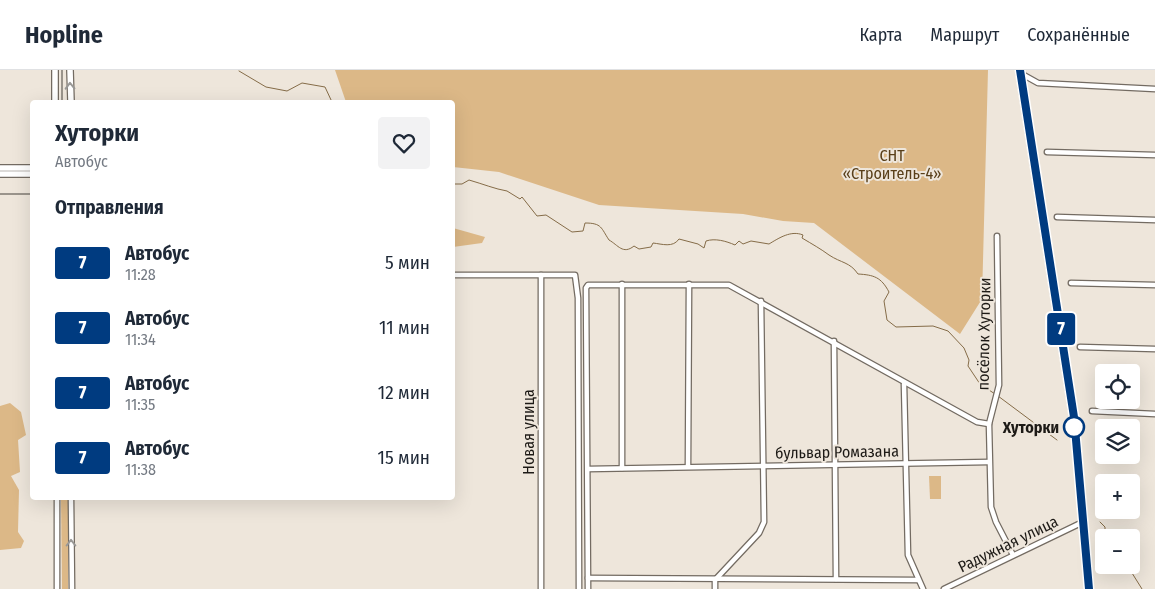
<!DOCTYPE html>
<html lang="ru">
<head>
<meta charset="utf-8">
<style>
	:root { --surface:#fff; --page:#f2f2f3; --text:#1f2937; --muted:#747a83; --line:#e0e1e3 }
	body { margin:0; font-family:"Fira Sans Condensed",sans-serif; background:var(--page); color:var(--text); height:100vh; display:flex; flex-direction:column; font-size:19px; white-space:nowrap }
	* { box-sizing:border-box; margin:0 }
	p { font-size:16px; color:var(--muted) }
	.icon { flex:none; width:28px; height:28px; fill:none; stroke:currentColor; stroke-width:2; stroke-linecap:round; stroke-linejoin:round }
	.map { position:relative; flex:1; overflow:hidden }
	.drawer { position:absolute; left:30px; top:30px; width:425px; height:400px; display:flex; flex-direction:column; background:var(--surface); border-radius:5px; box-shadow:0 5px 20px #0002 }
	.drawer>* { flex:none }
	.badge { padding:0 10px; border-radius:4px; font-size:18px; line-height:32px }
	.controls { position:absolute; left:1095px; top:294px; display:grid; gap:10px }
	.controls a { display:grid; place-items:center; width:45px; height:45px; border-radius:5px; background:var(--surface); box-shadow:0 5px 20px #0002; font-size:25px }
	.map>.badge { position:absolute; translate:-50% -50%; box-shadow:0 0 0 2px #fff }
	h2 { padding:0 25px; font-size:19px; line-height:45px }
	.round { display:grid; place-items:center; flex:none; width:52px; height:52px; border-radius:5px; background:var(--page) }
	.overview { display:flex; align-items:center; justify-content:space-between; height:85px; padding:0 25px }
	h1 { font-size:24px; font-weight:700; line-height:38px }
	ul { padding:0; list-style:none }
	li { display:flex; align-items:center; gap:15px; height:65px; padding:0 25px }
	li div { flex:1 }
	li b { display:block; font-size:19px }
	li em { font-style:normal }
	li .badge { min-width:55px; font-weight:700; text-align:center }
	header { display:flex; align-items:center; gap:30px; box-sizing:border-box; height:70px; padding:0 25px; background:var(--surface); border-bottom:1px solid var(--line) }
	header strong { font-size:24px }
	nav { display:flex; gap:28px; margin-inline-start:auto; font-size:18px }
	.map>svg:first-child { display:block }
	.green { fill:#dcb887 }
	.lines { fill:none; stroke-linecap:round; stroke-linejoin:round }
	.stream { stroke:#856c48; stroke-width:1 }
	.minor-casing { stroke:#736b62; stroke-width:7 }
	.major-casing { stroke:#736b62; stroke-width:8 }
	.minor { stroke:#fff; stroke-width:4.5 }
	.major { stroke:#fff; stroke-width:5.5 }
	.tram { stroke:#46423c; stroke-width:1 }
	.oneway { stroke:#999896 }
	.line-casing { stroke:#fff; stroke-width:11 }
	.line { stroke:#003b80; stroke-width:8 }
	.stop-dot { fill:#fff; stroke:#003b80; stroke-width:2.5 }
	.labels { text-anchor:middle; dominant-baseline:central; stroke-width:4; stroke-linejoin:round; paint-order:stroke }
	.park-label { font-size:16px; fill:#593f19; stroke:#eee6db }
	.street-label { font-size:16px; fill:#1d1a16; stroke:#eee6db }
	.stop-label { font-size:16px; font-weight:bold; fill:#1d1a16; stroke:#eee6db; text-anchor:end }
</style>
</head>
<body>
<header>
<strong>Hopline</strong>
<nav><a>Карта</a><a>Маршрут</a><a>Сохранённые</a></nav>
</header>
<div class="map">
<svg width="1155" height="519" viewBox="0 0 1155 519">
	<rect width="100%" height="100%" fill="#eee6db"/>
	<g class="green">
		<path d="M335,0H988L982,229L960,264L814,153L783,151L743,144L599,135L499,102L453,97L452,32H346Z"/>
		<path d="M453,158L485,167L482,173L453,177Z"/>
		<path d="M10,333L21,342L26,365L18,370L20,402L11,406L19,420L18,462L24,471L21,478L0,480V336Z"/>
		<path d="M929,406H941V429H930Z"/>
		<path d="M61,428H68V519H62Z"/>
	</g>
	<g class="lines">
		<g class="stream">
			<path d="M239,1L266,17L287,21L302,13L325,17L332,32"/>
			<path d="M452,114H462L469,110C483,114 495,119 507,121L520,129L522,127L537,146L546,145L572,162L583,161L585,153C602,153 601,158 609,170C618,175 623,185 634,176L639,179L651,177L653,173C662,174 673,178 679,169L698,174L704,178L706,171C715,168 726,171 735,175L739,171L743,174L751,171L769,174C779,168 791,160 803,165L802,168C812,174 821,179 829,185C841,193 850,192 858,204C874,205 881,207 889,222L884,231L887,250L896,257L933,256L948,261L964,278L969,290L968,296L980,314L995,324"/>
			<path d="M998,326L1057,370"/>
			<path d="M1100,452L1105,457V468"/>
			<path d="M1127,495L1142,519"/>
		</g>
		<g class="minor-casing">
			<g id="minor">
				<path d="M1020,3L1038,13L1155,19"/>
				<path d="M1047,82L1155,85"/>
				<path d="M1057,147L1155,150"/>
				<path d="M997,166L999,315L989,354L991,437L996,452L1013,485"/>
				<path d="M452,205H575L578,228L579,519"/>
				<path d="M1071,213L1155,215"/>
				<path d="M622,214V398"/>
				<path d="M834,271L836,509"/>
				<path d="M1080,277L1155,279"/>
				<path d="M904,314L908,485L923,519"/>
				<path d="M1092,341L1155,344"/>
				<path d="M688,396L689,214"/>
				<path d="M588,399L989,392"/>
				<path d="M71,428L72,519"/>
				<path d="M588,508L918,510"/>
				<path d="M57,519V428"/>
				<path d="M541,519V205"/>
				<path d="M588,519L586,218L588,215H729L977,352L989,354"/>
				<path d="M715,519V510L759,463L764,452L761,231"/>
				<path d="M944,519L1083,452"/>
			</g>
		</g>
		<g class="major-casing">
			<g id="major">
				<path d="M55,0V32"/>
				<path d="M70,0L71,32"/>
				<path d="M1019,0L1073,347L1089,519"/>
				<path d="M0,98H32"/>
				<path d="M0,104H32"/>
			</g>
		</g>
		<use href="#minor" class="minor"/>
		<use href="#major" class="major"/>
		<g class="tram">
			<path d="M62,0V32"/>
			<path d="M0,124H32"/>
		</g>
	</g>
	<defs><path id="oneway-chevron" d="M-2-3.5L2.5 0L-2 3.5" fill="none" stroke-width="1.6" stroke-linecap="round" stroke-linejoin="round" transform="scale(1.25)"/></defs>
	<g class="oneway">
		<use href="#oneway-chevron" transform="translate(70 16) rotate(-91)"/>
		<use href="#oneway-chevron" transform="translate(71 473) rotate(-90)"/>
	</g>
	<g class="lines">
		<g class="line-casing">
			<path id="line" d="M1020,0L1074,347L1089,519"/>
		</g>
		<use href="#line" class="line"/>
	</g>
	<circle class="stop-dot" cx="1074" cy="357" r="10"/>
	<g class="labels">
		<g class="park-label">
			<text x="892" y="85">СНТ<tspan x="892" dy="18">«Строитель-4»</tspan></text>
		</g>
		<g class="street-label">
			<text transform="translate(984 264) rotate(-89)">посёлок Хуторки</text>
			<text transform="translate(528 362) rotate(-90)">Новая улица</text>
			<text transform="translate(837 382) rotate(-1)">бульвар Ромазана</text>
			<text transform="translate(1008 474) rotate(-26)">Радужная улица</text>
		</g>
		<g class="stop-label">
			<text x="1059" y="357">Хуторки</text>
		</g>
	</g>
</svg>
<div class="controls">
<a><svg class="icon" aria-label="locate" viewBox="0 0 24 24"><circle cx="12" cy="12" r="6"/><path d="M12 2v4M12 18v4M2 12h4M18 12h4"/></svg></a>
<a><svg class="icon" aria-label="layers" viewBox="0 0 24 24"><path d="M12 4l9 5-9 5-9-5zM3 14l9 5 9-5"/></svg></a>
<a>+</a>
<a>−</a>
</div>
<b class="badge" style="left:1061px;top:259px;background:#003b80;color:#fff">7</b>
<section class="drawer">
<div class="overview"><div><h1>Хуторки</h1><p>Автобус</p></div><a class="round"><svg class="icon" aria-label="heart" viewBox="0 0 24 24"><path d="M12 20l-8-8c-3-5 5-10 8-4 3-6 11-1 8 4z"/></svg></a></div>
<h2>Отправления</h2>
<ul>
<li><span class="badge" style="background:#003b80;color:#fff">7</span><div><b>Автобус</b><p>11:28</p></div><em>5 мин</em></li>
<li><span class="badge" style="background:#003b80;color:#fff">7</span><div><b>Автобус</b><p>11:34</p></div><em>11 мин</em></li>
<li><span class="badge" style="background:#003b80;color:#fff">7</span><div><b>Автобус</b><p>11:35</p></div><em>12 мин</em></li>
<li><span class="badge" style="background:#003b80;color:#fff">7</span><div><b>Автобус</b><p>11:38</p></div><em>15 мин</em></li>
</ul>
</section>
</div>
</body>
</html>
